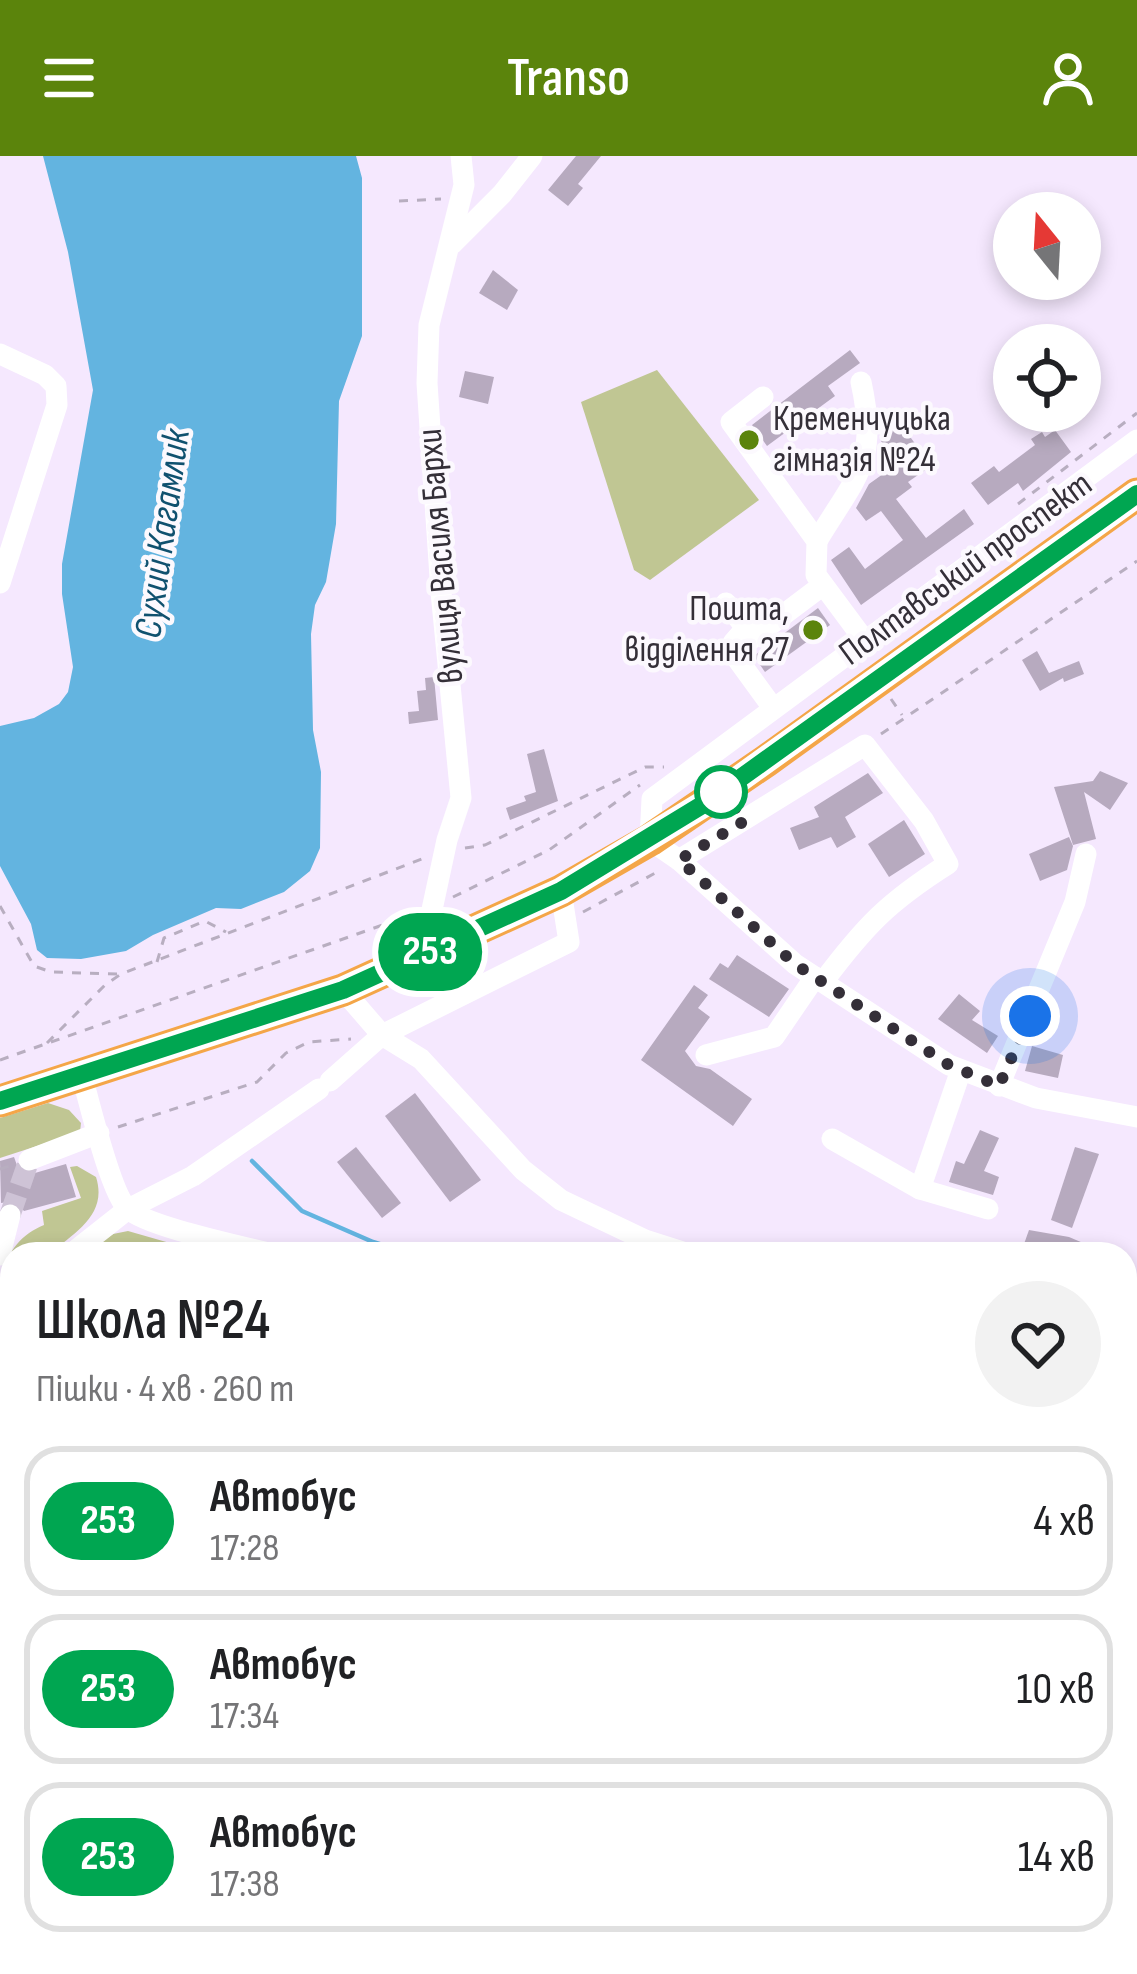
<!DOCTYPE html>
<html lang="uk">
<head>
<meta charset="utf-8">
<style>
	:root { --surface:#fff; --page:#f2f2f2; --text:#202124; --muted:#757577; --line:#e0e0e0; --accent:#5b840c }
	body { margin:0; font-family:"Sofia Sans Condensed",sans-serif; background:var(--page); color:var(--text); height:100vh; display:flex; flex-direction:column; font-size:45px; white-space:nowrap }
	* { box-sizing:border-box; margin:0 }
	p { font-size:39px; color:var(--muted) }
	.icon { flex:none; width:66px; height:66px; fill:none; stroke:currentColor; stroke-width:2; stroke-linecap:round; stroke-linejoin:round }
	.map { position:relative; flex:1; overflow:hidden }
	.panel { position:absolute; left:0px; top:1086px; width:1137px; height:732px; display:flex; flex-direction:column; background:var(--surface); border-radius:36px 36px 0 0; box-shadow:0 6px 18px #0003 }
	.panel>* { flex:none }
	.badge { padding:0 24px; border-radius:39px; font-size:42px; line-height:78px }
	.needle { width:78px; rotate:342deg }
	.controls { position:absolute; left:993px; top:36px; display:grid; gap:24px }
	.controls a { display:grid; place-items:center; width:108px; height:108px; border-radius:50%; background:var(--surface); box-shadow:0 6px 18px #0003; font-size:60px }
	.you { position:absolute; width:60px; height:60px; margin:-30px; border:9px solid #fff; border-radius:50%; background:#1a73e8; box-shadow:0 0 0 18px #1a73e833 }
	.map>.badge { position:absolute; translate:-50% -50%; box-shadow:0 0 0 6px #fff }
	.round { display:grid; place-items:center; flex:none; width:126px; height:126px; border-radius:63px; background:var(--page) }
	.overview { display:flex; align-items:center; justify-content:space-between; height:204px; padding:0 36px }
	h1 { font-size:57px; font-weight:600; line-height:90px }
	ul { padding:0; list-style:none }
	li { display:flex; align-items:center; gap:36px; height:150px; margin:0 24px 18px; padding:0 12px; border:6px solid var(--line); border-radius:36px }
	li div { flex:1 }
	li b { display:block; font-size:45px }
	li em { font-style:normal }
	li .badge { min-width:132px; font-weight:700; text-align:center }
	header { display:flex; justify-content:space-between; align-items:center; height:156px; padding:0 36px; background:var(--accent); color:#fff; font-size:54px; font-weight:600 }
	.map>svg:first-child { display:block }
	.green { fill:#c0c693 }
	.water { fill:#63b4e0 }
	.lines { fill:none; stroke-linecap:round; stroke-linejoin:round }
	.stream { stroke:#63b4e0; stroke-width:4.5 }
	.building { fill:#b7aabf }
	.minor-tunnel { stroke:#cec3d6; stroke-width:21; stroke-dasharray:21 10; stroke-linecap:butt }
	.path { stroke:#b8aec0; stroke-width:3; stroke-dasharray:9 9; stroke-linecap:butt }
	.minor { stroke:#fff; stroke-width:21 }
	.highway { stroke:#f4a648; stroke-width:33 }
	.line-casing { stroke:#fff; stroke-width:27 }
	.line { stroke:#00a651; stroke-width:18 }
	.walk { stroke:#342f38; stroke-width:12; stroke-dasharray:0 21.6 }
	.poi-dot { fill:#5b840c; stroke:#fcf9fe; stroke-width:4.5 }
	.stop-dot { fill:#fff; stroke:#00a651; stroke-width:6 }
	.labels { text-anchor:middle; dominant-baseline:central; stroke-width:9; stroke-linejoin:round; paint-order:stroke }
	.poi-label { font-size:36px; fill:#342f38; stroke:#fcf9fe; text-anchor:start }
	.street-label { font-size:36px; fill:#342f38; stroke:#fcf9fe }
	.water-label { font-size:39px; font-style:italic; fill:#10516f; stroke:#fcf9fe }
</style>
</head>
<body>
<header><svg class="icon" aria-label="menu" viewBox="0 0 24 24"><path d="M4 6h16M4 12h16M4 18h16"/></svg>Transo<svg class="icon" aria-label="person" viewBox="0 0 24 24"><circle cx="12" cy="8" r="4"/><path d="M4 21q1-7 8-7t8 7"/></svg></header>
<div class="map">
<svg width="1137" height="1818" viewBox="0 0 1137 1818">
	<rect width="100%" height="100%" fill="#f5e8fe"/>
	<g class="green">
		<path d="M657,214L759,344L650,424L634,414L581,246Z"/>
		<path d="M48,947L69,954L81,967L80,976L0,1002V962Z"/>
		<path d="M77,1010L96,1021C108,1059 75,1076 50,1098H12V1130L0,1141C0,1108 14,1081 44,1069L42,1055L81,1042L70,1011Z"/>
		<path d="M128,1075L208,1098H82L113,1078Z"/>
		<path d="M12,1155V1367L0,1359V1167Z"/>
		<path d="M0,1516L12,1520V1646L2,1682Z"/>
	</g>
	<path class="water" d="M43,0H356L362,22V180L339,245L336,368L326,426L315,449L311,478L313,574L321,616L320,692L310,715L284,736L241,753L216,752L153,779L126,795L81,803L47,802L37,794L31,768L0,710V570L34,562L59,548L68,536L73,511L62,438V408L93,234L68,96Z"/>
	<g class="lines">
		<g class="stream">
			<path d="M252,1005L302,1055L373,1086L411,1098"/>
			<path d="M1125,1258L1137,1272"/>
		</g>
	</g>
	<g class="building">
		<path d="M576,0H601L578,28L583,32L568,50L548,34Z"/>
		<path d="M493,114L518,134L507,154L479,137Z"/>
		<path d="M850,194L860,207L828,230L835,240L767,290L752,269Z"/>
		<path d="M465,215L494,221L488,248L459,241Z"/>
		<path d="M896,261L931,310L908,326L912,331L896,343L926,382L964,353L974,368L861,449L831,404L849,391L865,413L903,384L881,355L866,365L856,352L869,328L897,308L881,285L882,271Z"/>
		<path d="M1055,274L1071,296L1023,335L1018,327L988,349L971,327L994,310L999,316L1035,289L1031,283L1042,276L1045,281Z"/>
		<path d="M818,452L830,469L765,516L754,500Z"/>
		<path d="M1037,495L1049,517L1079,505L1084,518L1064,526L1063,522L1040,535L1022,504Z"/>
		<path d="M434,521L438,564L409,568L408,556L419,555L417,535L426,534L425,522Z"/>
		<path d="M544,593L558,645L510,664L506,652L526,645L524,640L536,636L527,598Z"/>
		<path d="M1100,615L1128,627L1110,654L1084,636L1096,683L1073,689L1054,631L1093,625Z"/>
		<path d="M868,617L883,637L845,661L856,681L837,692L831,681L799,694L790,672L819,661L814,651Z"/>
		<path d="M904,664L925,698L889,721L868,688Z"/>
		<path d="M1069,681L1073,690L1067,714L1040,725L1029,698Z"/>
		<path d="M737,799L789,833L769,861L709,823L720,807L728,812Z"/>
		<path d="M694,829L708,839L698,852L710,861L685,895L696,910L710,913L752,943L733,970L641,904Z"/>
		<path d="M959,838L980,855L972,864L998,880L987,897L938,863Z"/>
		<path d="M1032,890L1063,899L1058,922L1025,915Z"/>
		<path d="M415,937L481,1024L450,1046L385,960Z"/>
		<path d="M980,974L999,982L984,1015L999,1021L993,1039L949,1026L956,1005L964,1008Z"/>
		<path d="M356,991L401,1047L382,1062L337,1006Z"/>
		<path d="M1075,991L1099,998L1072,1072L1051,1064Z"/>
		<path d="M14,1001L19,1015L28,1019L66,1008L76,1041L24,1055L15,1045L1,1047L0,1005Z"/>
		<path d="M1029,1074L1069,1081L1109,1098H1055L1024,1088Z"/>
		<path d="M0,1705L12,1708V1809L0,1806Z"/>
		<path d="M18,1806H115L112,1818H48L18,1810Z"/>
		<path d="M180,1806H291L321,1814V1818H177Z"/>
		<path d="M682,1806L683,1818H606V1807Z"/>
		<path d="M934,1806H1008V1816L934,1818Z"/>
	</g>
	<g class="lines">
		<path class="minor-tunnel" d="M10,1059L29,1004"/>
		<g class="path">
			<path d="M399,45L441,43"/>
			<path d="M1018,348L1137,257"/>
			<path d="M891,543L902,559"/>
			<path d="M881,578L1137,405"/>
			<path d="M465,692L485,689L645,611H664"/>
			<path d="M453,741L549,694L640,629"/>
			<path d="M0,750L34,810L51,816L118,818"/>
			<path d="M583,756L659,715"/>
			<path d="M157,806L164,782L205,765L226,776"/>
			<path d="M47,887L105,829L121,818L427,701"/>
			<path d="M0,904L411,759"/>
			<path d="M118,971L257,926L286,897L309,886L351,883"/>
			<path d="M0,1013L10,1010"/>
			<path d="M106,1098H107"/>
			<path d="M0,1204L12,1192"/>
			<path d="M1125,1246L1137,1256"/>
			<path d="M0,1248L12,1252"/>
			<path d="M0,1318L12,1322"/>
		</g>
		<g class="minor">
			<path d="M452,88L502,38L532,0"/>
			<path d="M0,198L45,219L56,230L57,249L0,427"/>
			<path d="M763,241L731,266L817,385L816,419L865,485"/>
			<path d="M1137,284L652,643L650,684L679,704L795,808L949,909L1036,942L1137,961"/>
			<path d="M817,385C856,320 879,307 861,226"/>
			<path d="M726,447L746,472L733,487V497L773,552"/>
			<path d="M738,493L823,429"/>
			<path d="M679,704L865,589L924,665L948,708C888,746 865,770 823,826"/>
			<path d="M422,800L447,684L461,642L441,436L427,227L429,169L464,29L461,0"/>
			<path d="M343,834L382,879L421,903L523,1014L561,1044L645,1084L689,1098"/>
			<path d="M706,899L774,881L815,821"/>
			<path d="M961,914L920,1033L988,1053"/>
			<path d="M82,920C89,945 111,1039 128,1053C148,1071 242,1090 272,1098"/>
			<path d="M330,925L382,879L569,786L561,735"/>
			<path d="M999,930L1075,746L1086,698"/>
			<path d="M832,983L920,1033"/>
			<path d="M29,1004L99,977"/>
			<path d="M71,1098L128,1053L193,1020L319,933"/>
			<path d="M0,1099L10,1059"/>
			<path d="M0,1155L12,1146"/>
			<path d="M1125,1213L1137,1222"/>
			<path d="M1125,1540L1137,1539"/>
			<path d="M761,1806L762,1818"/>
			<path d="M818,1806V1818"/>
			<path d="M908,1806V1818"/>
			<path d="M1024,1806L1025,1818"/>
			<path d="M161,1818L165,1806"/>
			<path d="M471,1818L475,1806"/>
			<path d="M580,1818L590,1806"/>
		</g>
		<path class="highway" d="M0,945L343,834L561,735L650,684L766,605L1137,338"/>
	</g>
	<g class="lines">
		<g class="line-casing">
			<path id="line" d="M0,945L343,834L561,735L707,646L1137,338"/>
		</g>
		<use href="#line" class="line"/>
		<path class="walk" d="M721,636L746,664L679,704L795,808L949,909L999,930L1030,860"/>
	</g>
	<g class="poi-dot">
		<circle cx="749" cy="284" r="12"/>
		<circle cx="813" cy="474" r="12"/>
	</g>
	<circle class="stop-dot" cx="721" cy="636" r="24"/>
	<g class="labels">
		<g class="poi-label">
			<text x="773" y="263">Кременчуцька<tspan x="773" dy="41">гімназія №24</tspan></text>
			<text x="789" y="453" text-anchor="end">Пошта,<tspan x="789" dy="41">відділення 27</tspan></text>
		</g>
		<g class="street-label">
			<text transform="translate(441 400) rotate(-95)">вулиця Василя Бархи</text>
			<text transform="translate(966 413) rotate(-36)">Полтавський проспект</text>
		</g>
		<g class="water-label">
			<text transform="translate(163 378) rotate(-82)">Сухий Кагамлик</text>
		</g>
	</g>
</svg>
<div class="controls">
<a><svg class="needle" viewBox="-14 -14 28 28"><path d="M0-13l5 13h-10z" fill="#e53935"/><path d="M0 13l5-13h-10z" fill="#757577"/></svg></a>
<a><svg class="icon" aria-label="locate" viewBox="0 0 24 24"><circle cx="12" cy="12" r="6"/><path d="M12 2v4M12 18v4M2 12h4M18 12h4"/></svg></a>
</div>
<div class="you" style="left:1030px;top:860px"></div>
<b class="badge" style="left:430px;top:796px;background:#00a651;color:#fff">253</b>
<section class="panel">
<div class="overview"><div><h1>Школа №24</h1><p>Пішки · 4 хв · 260 m</p></div><a class="round"><svg class="icon" aria-label="heart" viewBox="0 0 24 24"><path d="M12 20l-8-8c-3-5 5-10 8-4 3-6 11-1 8 4z"/></svg></a></div>
<ul>
<li><span class="badge" style="background:#00a651;color:#fff">253</span><div><b>Автобус</b><p>17:28</p></div><em>4 хв</em></li>
<li><span class="badge" style="background:#00a651;color:#fff">253</span><div><b>Автобус</b><p>17:34</p></div><em>10 хв</em></li>
<li><span class="badge" style="background:#00a651;color:#fff">253</span><div><b>Автобус</b><p>17:38</p></div><em>14 хв</em></li>
</ul>
</section>
</div>
</body>
</html>
